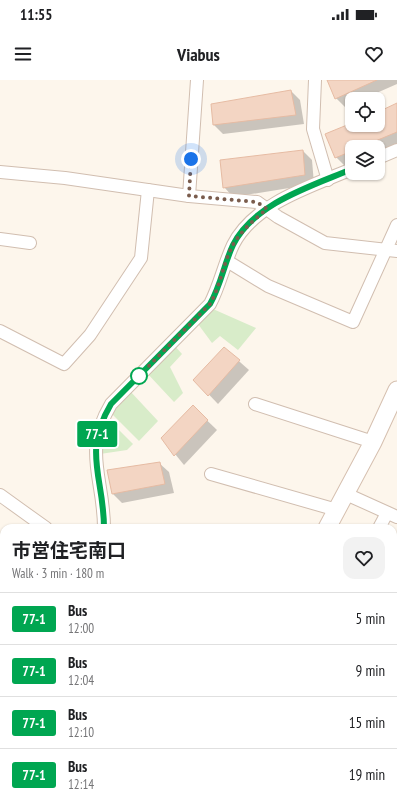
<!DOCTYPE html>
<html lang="en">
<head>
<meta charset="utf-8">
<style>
	:root { --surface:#fff; --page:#f2f2f2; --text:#202124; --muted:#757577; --line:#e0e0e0 }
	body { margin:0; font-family:"PT Sans Narrow","Noto Sans JP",sans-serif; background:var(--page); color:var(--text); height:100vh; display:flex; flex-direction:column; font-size:15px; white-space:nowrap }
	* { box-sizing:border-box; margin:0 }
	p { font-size:13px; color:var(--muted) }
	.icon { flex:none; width:22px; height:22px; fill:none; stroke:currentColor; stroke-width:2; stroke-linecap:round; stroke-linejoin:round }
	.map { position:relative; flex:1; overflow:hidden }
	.sheet { position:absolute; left:0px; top:444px; width:397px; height:284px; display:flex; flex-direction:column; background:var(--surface); border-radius:12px 12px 0 0; box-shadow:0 1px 3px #0004 }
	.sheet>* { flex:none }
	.badge { padding:0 8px; border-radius:3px; font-size:14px; line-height:26px }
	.fabs { position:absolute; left:345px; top:12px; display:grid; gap:8px }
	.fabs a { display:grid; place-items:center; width:40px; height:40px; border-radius:8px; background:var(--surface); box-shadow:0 1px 3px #0004; font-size:20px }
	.you { position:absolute; width:20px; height:20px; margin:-10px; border:3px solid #fff; border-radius:50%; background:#1a73e8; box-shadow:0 0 0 6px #1a73e833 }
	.map>.badge { position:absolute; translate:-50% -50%; box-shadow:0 0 0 2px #fff }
	.round { display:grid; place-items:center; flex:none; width:42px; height:42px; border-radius:12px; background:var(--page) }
	.overview { display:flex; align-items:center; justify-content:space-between; height:68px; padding:0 12px }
	h1 { font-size:19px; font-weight:700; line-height:30px }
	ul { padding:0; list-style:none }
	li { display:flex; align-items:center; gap:12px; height:52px; padding:0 12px; border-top:1px solid var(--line) }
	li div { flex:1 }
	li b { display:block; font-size:15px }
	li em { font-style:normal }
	li .badge { min-width:44px; font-weight:700; text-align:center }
	.status { display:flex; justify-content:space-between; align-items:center; height:28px; padding:0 20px; background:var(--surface); direction:ltr }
	.status svg { height:11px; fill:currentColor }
	header { display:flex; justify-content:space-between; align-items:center; height:52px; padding:0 12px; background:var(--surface); font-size:18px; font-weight:700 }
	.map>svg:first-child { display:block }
	.green { fill:#d8ecc9 }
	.shadow { fill:#0003 }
	.building { fill:#f3d5c3; stroke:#e6bba3 }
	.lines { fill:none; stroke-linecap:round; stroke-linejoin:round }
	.street-casing { stroke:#d1beb0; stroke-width:14 }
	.secondary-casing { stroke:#d6c0b0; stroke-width:19 }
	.street { stroke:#fff; stroke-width:12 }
	.secondary { stroke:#fff; stroke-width:17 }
	.line-casing { stroke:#fff; stroke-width:9 }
	.line { stroke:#00a651; stroke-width:6 }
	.walk { stroke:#7a5c4d; stroke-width:4; stroke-dasharray:0 7.2 }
	.stop-dot { fill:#fff; stroke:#00a651; stroke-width:2 }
</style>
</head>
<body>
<div class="status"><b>11:55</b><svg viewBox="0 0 49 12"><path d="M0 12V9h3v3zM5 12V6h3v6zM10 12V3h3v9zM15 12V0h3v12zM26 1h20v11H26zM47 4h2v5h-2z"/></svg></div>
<header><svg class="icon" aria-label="menu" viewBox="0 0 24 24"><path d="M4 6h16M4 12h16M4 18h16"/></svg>Viabus<svg class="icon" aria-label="heart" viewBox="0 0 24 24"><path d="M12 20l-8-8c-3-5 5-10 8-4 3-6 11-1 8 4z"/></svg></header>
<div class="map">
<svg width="397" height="728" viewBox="0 0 397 728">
	<rect width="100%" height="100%" fill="#fdf6ec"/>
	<g class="green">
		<path d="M213,229L256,248L238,270L220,256L212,263L198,244Z"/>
		<path d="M173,264L182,274L170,287L183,313L174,322L146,292Z"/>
		<path d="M129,310L158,341L139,361L111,333Z"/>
		<path d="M107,338L133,364L127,370L100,374Z"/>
	</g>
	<g class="shadow">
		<path d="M328,0H397V4L363,19H352V24L345,27L336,18Z"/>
		<path d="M291,11L300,20L304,44L223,54L214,45L212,25Z"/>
		<path d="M397,25V65L378,73V67H352V83L345,86L336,77L326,55L352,44L378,45V33Z"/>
		<path d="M303,71L312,80L314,104L233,117L224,107Z"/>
		<path d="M224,268L249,290L218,324L195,300Z"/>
		<path d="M193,327L217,350L184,385L162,358Z"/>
		<path d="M159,383L169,392L174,413L122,423L113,414Z"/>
	</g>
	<g class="building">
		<path d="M327,0H377L335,19Z"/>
		<path d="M291,10L296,35L213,45L211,24Z"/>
		<path d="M397,23V52L361,67H352V71L335,78L325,54L347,45H378V32Z"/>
		<path d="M303,70L305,95L223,108L220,80Z"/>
		<path d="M224,267L240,280L208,316L193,300Z"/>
		<path d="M193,325L208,340L174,376L161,358Z"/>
		<path d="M160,382L165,404L112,414L107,390Z"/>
	</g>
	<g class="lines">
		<g class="street-casing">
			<g id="street">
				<path d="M315,0L313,49L328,100"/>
				<path d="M378,78L397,70"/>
				<path d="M0,92L65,98L189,116L257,122L278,137L325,163L397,171"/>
				<path d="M189,116L197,0"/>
				<path d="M0,159L30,163"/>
				<path d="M227,181L268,206L353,242L397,145"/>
				<path d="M0,251L64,284L90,255L141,178L148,110"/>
				<path d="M255,324L373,362"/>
				<path d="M211,394L337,430"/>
				<path d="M346,414L397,437"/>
				<path d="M0,415L46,448"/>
				<path d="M104,448C104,397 82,373 111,324L210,224C220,205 224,184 233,165C254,123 312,106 352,89"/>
				<path d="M379,448L387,433"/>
				<path d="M393,521L397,523"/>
				<path d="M393,621L397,623"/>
				<path d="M228,724L235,728"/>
				<path d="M374,724L383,728"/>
			</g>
		</g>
		<g class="secondary-casing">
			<g id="secondary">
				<path d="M327,448L373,362L397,310"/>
				<path d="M164,728L167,724"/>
			</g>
		</g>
		<use href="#street" class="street"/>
		<use href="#secondary" class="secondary"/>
	</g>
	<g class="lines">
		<g class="line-casing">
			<path id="line" d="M104,448C104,397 82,373 111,324L210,224C221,205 224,184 233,165C254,123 312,106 352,89"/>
		</g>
		<use href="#line" class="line"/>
		<path class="walk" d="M139,296L210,224C221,205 223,182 234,163C243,149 255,139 267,129L257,122L189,116L191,79"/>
	</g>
	<circle class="stop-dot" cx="139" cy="296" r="8"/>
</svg>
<div class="fabs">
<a><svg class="icon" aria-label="locate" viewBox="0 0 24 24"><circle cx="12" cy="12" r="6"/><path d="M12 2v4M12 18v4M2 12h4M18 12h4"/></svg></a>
<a><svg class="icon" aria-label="layers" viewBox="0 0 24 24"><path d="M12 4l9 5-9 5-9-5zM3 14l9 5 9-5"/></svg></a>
</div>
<div class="you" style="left:191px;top:79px"></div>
<b class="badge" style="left:97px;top:354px;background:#00a651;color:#fff">77-1</b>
<section class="sheet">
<div class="overview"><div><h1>市営住宅南口</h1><p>Walk · 3 min · 180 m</p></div><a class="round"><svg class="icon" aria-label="heart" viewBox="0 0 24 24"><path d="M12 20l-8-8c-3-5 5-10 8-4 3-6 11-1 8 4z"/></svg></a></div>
<ul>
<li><span class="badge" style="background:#00a651;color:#fff">77-1</span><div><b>Bus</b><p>12:00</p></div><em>5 min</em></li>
<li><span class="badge" style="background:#00a651;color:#fff">77-1</span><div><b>Bus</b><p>12:04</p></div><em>9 min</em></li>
<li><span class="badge" style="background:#00a651;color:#fff">77-1</span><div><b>Bus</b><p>12:10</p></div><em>15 min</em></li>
<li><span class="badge" style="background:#00a651;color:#fff">77-1</span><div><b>Bus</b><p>12:14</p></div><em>19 min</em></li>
</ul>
</section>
</div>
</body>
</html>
